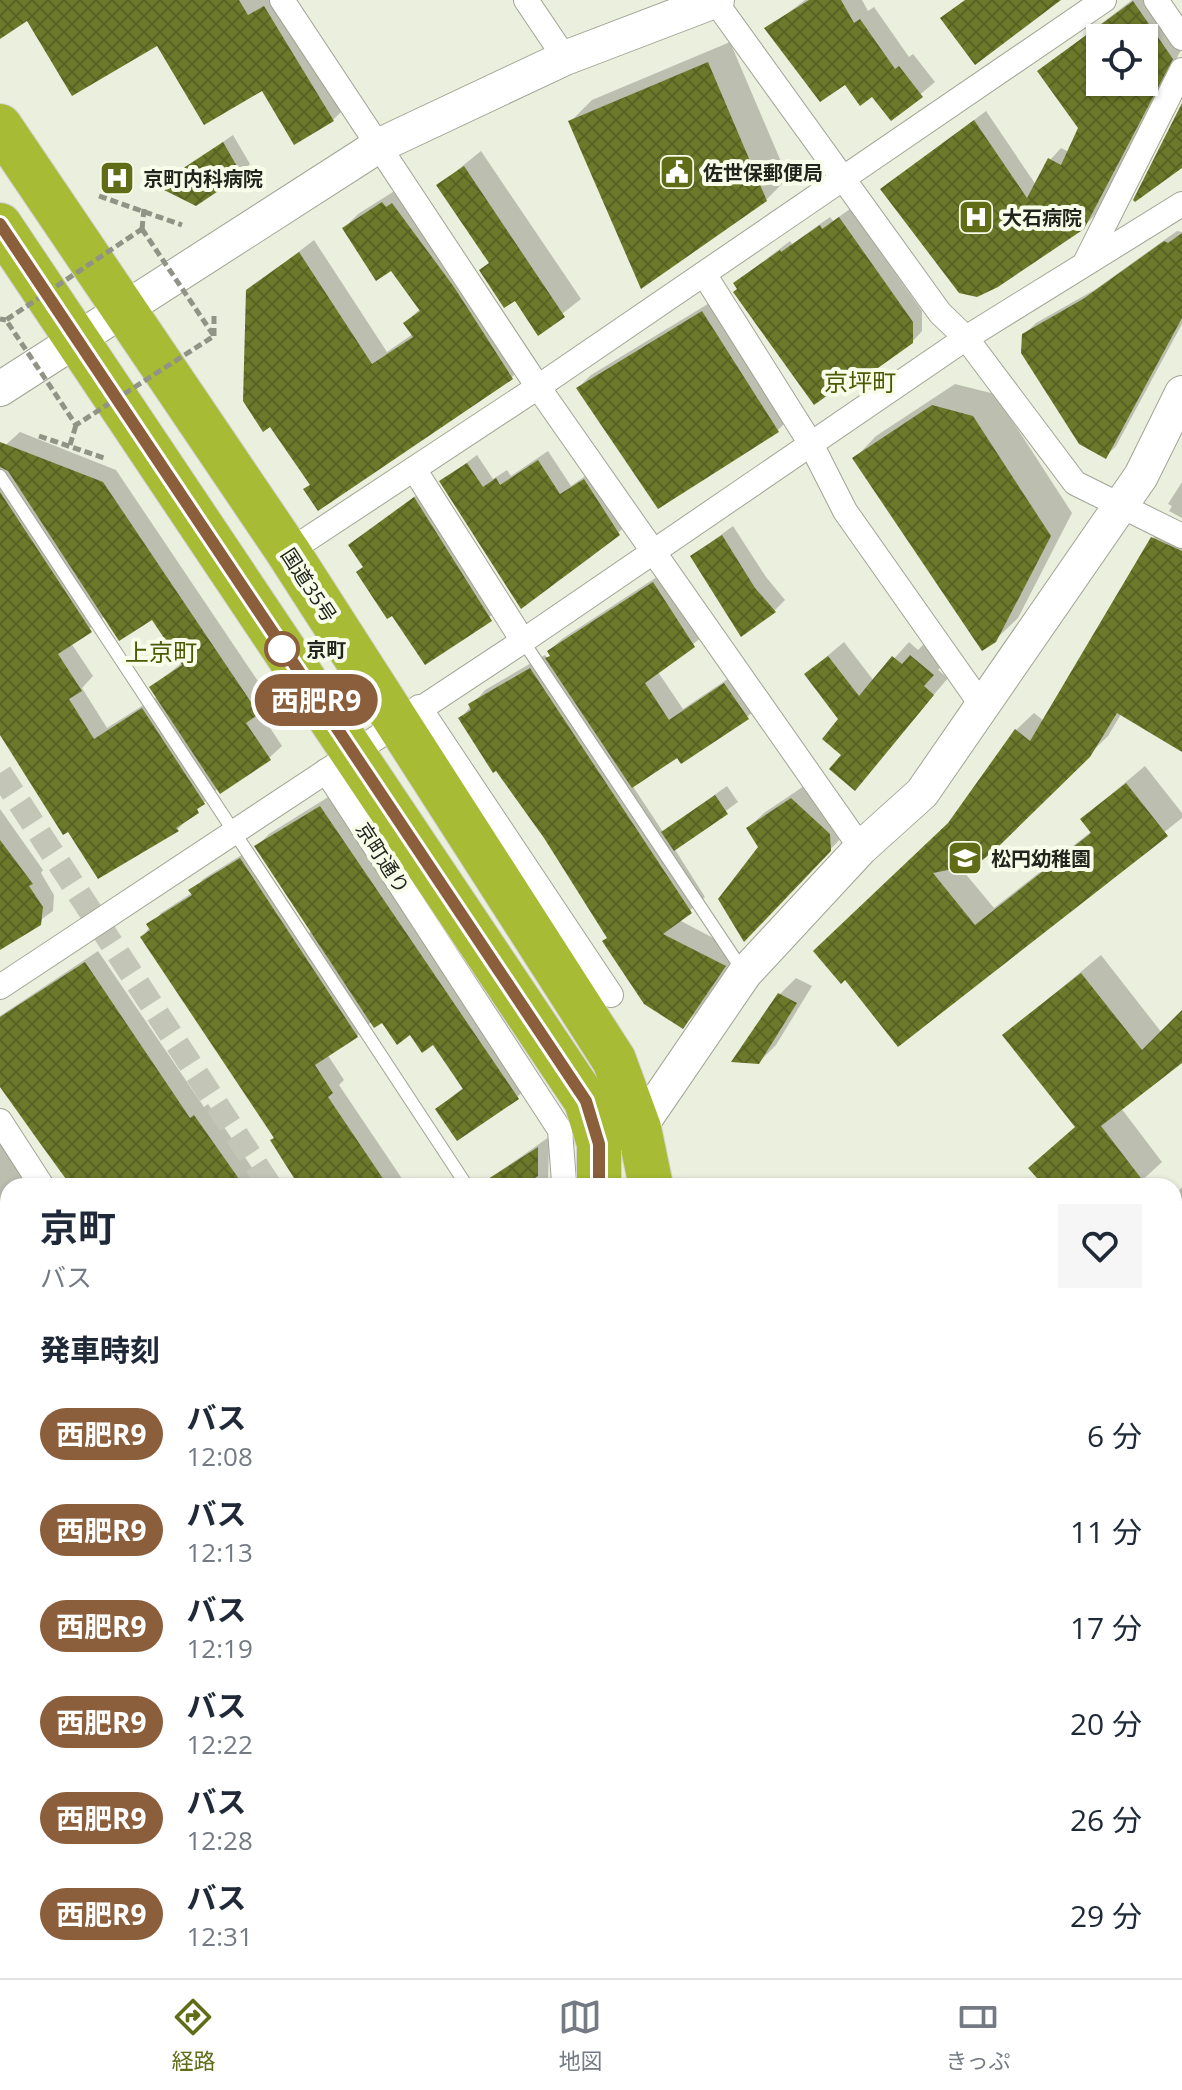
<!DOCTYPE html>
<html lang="ja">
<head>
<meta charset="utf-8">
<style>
	:root { --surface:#fff; --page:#f6f6f7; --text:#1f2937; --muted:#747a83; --line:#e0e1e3; --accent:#606d16 }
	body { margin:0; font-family:"Open Sans","Noto Sans JP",sans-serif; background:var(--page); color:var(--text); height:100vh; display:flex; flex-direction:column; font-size:30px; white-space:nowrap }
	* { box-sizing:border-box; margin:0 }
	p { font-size:26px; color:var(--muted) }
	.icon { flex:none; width:44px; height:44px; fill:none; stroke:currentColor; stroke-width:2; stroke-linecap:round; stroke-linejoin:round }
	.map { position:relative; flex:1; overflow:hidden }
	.sheet { position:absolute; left:0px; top:1178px; width:1182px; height:800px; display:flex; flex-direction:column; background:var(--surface); border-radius:24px 24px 0 0; box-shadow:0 2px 6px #0004 }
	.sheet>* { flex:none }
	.badge { padding:0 16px; border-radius:26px; font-size:28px; line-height:52px }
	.fabs { position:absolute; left:1086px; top:24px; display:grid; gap:16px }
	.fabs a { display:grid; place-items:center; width:72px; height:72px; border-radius:0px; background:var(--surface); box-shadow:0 2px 6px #0004; font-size:40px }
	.map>.badge { position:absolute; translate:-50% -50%; box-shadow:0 0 0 4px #fff }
	h2 { padding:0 40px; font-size:30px; line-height:72px }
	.round { display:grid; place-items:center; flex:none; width:84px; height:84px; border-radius:0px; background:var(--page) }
	.headline { display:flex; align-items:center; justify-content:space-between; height:136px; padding:0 40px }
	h1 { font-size:38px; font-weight:700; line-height:60px }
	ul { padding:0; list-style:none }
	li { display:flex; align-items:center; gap:24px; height:96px; padding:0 40px }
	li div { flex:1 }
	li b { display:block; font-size:30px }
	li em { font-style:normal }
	li .badge { min-width:88px; font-weight:700; text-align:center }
	.menu { display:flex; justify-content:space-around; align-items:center; height:112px; border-top:2px solid var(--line); background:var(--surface); font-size:22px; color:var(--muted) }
	.menu a { display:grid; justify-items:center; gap:4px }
	.menu .selected { color:var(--accent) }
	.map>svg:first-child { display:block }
	.shadow { fill:#0003; fill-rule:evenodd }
	.building { fill:url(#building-cross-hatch); fill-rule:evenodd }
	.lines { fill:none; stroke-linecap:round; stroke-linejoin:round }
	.street-tunnel { stroke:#c3c6b7; stroke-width:24; stroke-dasharray:24 12; stroke-linecap:butt }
	.lane-casing { stroke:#a0a493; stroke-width:14 }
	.street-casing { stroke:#a0a493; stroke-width:26 }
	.secondary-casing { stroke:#a0a493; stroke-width:36 }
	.highway-casing { stroke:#d3d3d2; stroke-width:46 }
	.path { stroke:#909386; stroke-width:5; stroke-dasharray:8 4; stroke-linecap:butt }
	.lane { stroke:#fff; stroke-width:12 }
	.street { stroke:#fff; stroke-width:24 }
	.secondary { stroke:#fff; stroke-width:34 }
	.highway { stroke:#a7bb34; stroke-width:44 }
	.path-bridge { stroke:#909386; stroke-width:5; stroke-dasharray:8 4; stroke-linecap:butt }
	.line-casing { stroke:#fff; stroke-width:18 }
	.line { stroke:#8b5e3c; stroke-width:12 }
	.stop-dot { fill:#fff; stroke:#8b5e3c; stroke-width:4 }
	.labels { text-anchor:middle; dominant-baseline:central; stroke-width:8; stroke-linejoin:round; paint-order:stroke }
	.poi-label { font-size:20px; font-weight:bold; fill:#22241d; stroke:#f8fdea; text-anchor:start }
	.street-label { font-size:20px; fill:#22241d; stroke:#f8fdea }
	.stop-label { font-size:20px; font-weight:bold; fill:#22241d; stroke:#f8fdea; text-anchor:start }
	.quarter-label { font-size:24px; fill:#4d5802; stroke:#f8fdea }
</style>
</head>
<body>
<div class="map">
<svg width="1182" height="1978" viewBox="0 0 1182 1978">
	<defs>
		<pattern id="building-cross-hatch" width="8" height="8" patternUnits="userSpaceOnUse" patternTransform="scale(2)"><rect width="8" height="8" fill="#6c792a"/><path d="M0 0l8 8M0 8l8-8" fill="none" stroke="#586323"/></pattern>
	</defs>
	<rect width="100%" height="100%" fill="#ebefdd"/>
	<g class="shadow">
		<path d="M0,0H284L348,105L333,120L157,44L28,18L0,27Z"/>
		<path d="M805,0H862L868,11L874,7L909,57L913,54L935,82L892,118L872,94L845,82L767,29Z"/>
		<path d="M1132,0H1151L1182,48L1095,215L1083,227L883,189L986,111L1036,185L1050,160L1061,148L1069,152L1081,128L1040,71ZM1100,38H1144V82H1100Z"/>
		<path d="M730,42L788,178L766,200L570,122L592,100Z"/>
		<path d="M233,135L250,164L241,174L160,186Z"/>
		<path d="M481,151L581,299L538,333L515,298L481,271L490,262L439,185Z"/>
		<path d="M396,190L525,363L512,377L319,508L248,291L314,240L387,352L413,334L405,323L421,308L392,268L344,228L358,214Z"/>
		<path d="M850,209L922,311V331L912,342L739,289L735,283L790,241L792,244L830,217L833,221Z"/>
		<path d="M1177,231L1182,232V324L1116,446L1105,457L1024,335L1036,323L1096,289Z"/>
		<path d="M716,299L791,417L778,430L658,506L578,388L591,375Z"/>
		<path d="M955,384L995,394L1072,513L1018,618L995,640L855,458L876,436Z"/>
		<path d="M20,432L116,470L270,699L259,711L282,746L269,758L218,788L177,830L0,732V450ZM105,616L152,617L183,662L152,687L158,696L107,728L82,688L93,676L71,643Z"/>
		<path d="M548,451L571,486L594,470L629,523L591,557L521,607L442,481L477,455L493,479L507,470L511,476Z"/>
		<path d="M1182,482V518L1169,511L1172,506L1168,504Z"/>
		<path d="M426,488L502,608L425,662L351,545Z"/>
		<path d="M1171,520L1182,525V749L1121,714L1108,736L999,843L959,866L994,908L1092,831L1082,819L1145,766L1182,813V818L898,1044L845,977L1016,730L1034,713L1044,721L1152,539Z"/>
		<path d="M733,526L766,577L785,600L774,611L692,556Z"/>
		<path d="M666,571L707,633L658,672L683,709L738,672L760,705L747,717L632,785L663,832L727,786L738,802L674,848L705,897L679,920L738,951L697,1012L683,1026L609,937L545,837L460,719L485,690L545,655L548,659L552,655L549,651L562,639Z"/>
		<path d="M927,641L947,658L938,670L948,678L855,788L843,755L841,719L806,674L844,642L874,681L909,642L918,650Z"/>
		<path d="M807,784L846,833L760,923L761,847L748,828L764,813Z"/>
		<path d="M333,794L530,1085L517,1097L437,1109L464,1087L433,1042L382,1020L372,1021L357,1036L327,1054L344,1080L339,1085L407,1186H302L276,1137L142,937L161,913L192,893L203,879L253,848L309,933L312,931L257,846L269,834Z"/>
		<path d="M0,809L43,870L41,873L54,895L53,911L0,949Z"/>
		<path d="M98,951L204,1107L208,1104L253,1169L250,1172L260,1186H74L0,1083V1016Z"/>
		<path d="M1101,955L1162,1033L1182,1013V1060L1121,1108L1162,1162L1136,1186H1085L1031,1168L1077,1126L1005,1035Z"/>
		<path d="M796,978L812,986L776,1045L759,1062L779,995Z"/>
		<path d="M0,1135L32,1186H8V1300L0,1288Z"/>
		<path d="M549,1137L548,1186H472L482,1184Z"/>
		<path d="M1182,1187V1226L1178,1230L1174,1227V1197Z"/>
		<path d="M0,1424L8,1436V1589L0,1594Z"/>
		<path d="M8,1660V1715H0V1665Z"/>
		<path d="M0,1723L8,1736V1963L0,1968Z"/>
		<path d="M89,1970H162L171,1978H79Z"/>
		<path d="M180,1970H229L216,1978H187Z"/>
		<path d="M462,1970H531L519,1978H467Z"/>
		<path d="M611,1970H744L750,1978H598Z"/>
		<path d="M983,1970H1061L1048,1978H988Z"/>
	</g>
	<g class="building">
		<path d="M0,0H239L248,15L264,6L334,121L294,145L262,91L204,125L157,46L72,96L27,21L0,39Z"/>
		<path d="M809,0H841L854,23L860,19L895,69L899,66L923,97L891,121L872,97L860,106L845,85L820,102L764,28Z"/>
		<path d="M965,0H1061L975,65L940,18Z"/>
		<path d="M1133,1L1173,59L1084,229L998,287L977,297L959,293L880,189L974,120L1027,198L1048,158L1061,165L1078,128L1037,71ZM1100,38H1144V82H1100Z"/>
		<path d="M708,62L767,201L641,289L568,121Z"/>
		<path d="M1182,103V168L1135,202L1133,200Z"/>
		<path d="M223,142L242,175L196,206L156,186Z"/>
		<path d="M464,166L565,317L538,336L515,301L504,308L479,270L489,263L436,185Z"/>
		<path d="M382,202L386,207L392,203L454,287L513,379L318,511L303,489L310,485L270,427L263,432L243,401L246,290L299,252L372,364L413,337L403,323L420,311L391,271L376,281L342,228Z"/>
		<path d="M839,217L913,322V343L861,380L837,394L835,390L814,405L733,292L737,289L733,283L780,250L781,252L820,225L822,229Z"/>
		<path d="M1182,233V318L1106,459L1079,444L1021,353L1022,334L1083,299L1164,241L1168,243Z"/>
		<path d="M702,311L779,432L658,509L576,388Z"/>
		<path d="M932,405L973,416L1051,536L996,642L982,651L852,458Z"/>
		<path d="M0,442L103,482L259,714L246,723L271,760L220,794L149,687L182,665L152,620L119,641L8,471L0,467Z"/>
		<path d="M538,460L560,494L584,479L620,535L521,609L439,481L467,463L483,487L496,478L500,485Z"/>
		<path d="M0,492L92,632L58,654L82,691L69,699L94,739L142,708L205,804L197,809L199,813L176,828L179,831L98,879L68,832L63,835L0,735Z"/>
		<path d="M414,497L492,621L425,665L392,616L387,619L356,572L363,567L348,545Z"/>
		<path d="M722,535L755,588L776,612L741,637L690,556Z"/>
		<path d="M1151,537L1182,551V752L1117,713L1090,757L1000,845L978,864L933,873L975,925L1091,833L1080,819L1126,783L1168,836L898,1047L845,980L841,984L813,951L948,823L1015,729L1030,741Z"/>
		<path d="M653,582L695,647L645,683L669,720L724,683L749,719L681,764L677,758L632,788L545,658L550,656L547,651Z"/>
		<path d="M910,655L934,675L924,686L934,695L855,791L829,769L841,755L822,739L838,719L804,674L828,656L859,696L892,656L902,664Z"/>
		<path d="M530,668L692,913L663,934L726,966L683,1029L644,1004L602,941L607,938L544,838L496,771L493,773L458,718L471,710L468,704Z"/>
		<path d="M715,795L728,814L674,851L661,832Z"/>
		<path d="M791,798L830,834L831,851L744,942L718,899L758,847L746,828Z"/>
		<path d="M320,806L519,1099L457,1141L435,1109L463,1089L433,1045L422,1053L410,1035L397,1045L382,1023L374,1028L254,846Z"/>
		<path d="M0,840L33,884L29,886L43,907L41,925L0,950Z"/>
		<path d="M240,858L358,1037L315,1065L333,1093L328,1097L388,1186H299L270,1140L274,1138L140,937L150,930L146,924L192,895L188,890Z"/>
		<path d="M85,962L190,1118L194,1115L244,1186H71L37,1139L0,1087V1017Z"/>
		<path d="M1081,973L1142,1050L1182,1010V1063L1101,1126L1147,1186H1044L1028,1168L1075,1127L1002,1035Z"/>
		<path d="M778,993L797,1003L759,1064L731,1062Z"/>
		<path d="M538,1147V1176L522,1186H477Z"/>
	</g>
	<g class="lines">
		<path class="street-tunnel" d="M0,773L270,1186"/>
		<g class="lane-casing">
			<g id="lane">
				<path d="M0,476L467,1186"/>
				<path d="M523,641L743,971"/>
				<path d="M1174,1527L1182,1514"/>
			</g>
		</g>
		<g class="street-casing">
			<g id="street">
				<path d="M282,0L538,387L861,848"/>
				<path d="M526,0L565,58"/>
				<path d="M1156,0L1182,38"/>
				<path d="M715,1L940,313L966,338L1075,483L1182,536"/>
				<path d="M1086,261L1182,70"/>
				<path d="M704,274L811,444L845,511L983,707"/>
				<path d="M414,469L523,641"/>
				<path d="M288,552L538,387L1104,0"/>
				<path d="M419,707L611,995"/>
				<path d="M326,771L560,1130L564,1182"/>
				<path d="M0,987L523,641L966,338L1182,204"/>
				<path d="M0,1121L42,1186"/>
				<path d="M1174,1281L1182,1271"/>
				<path d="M0,1322L8,1334"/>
				<path d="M0,1417L8,1429"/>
				<path d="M0,1633L8,1628"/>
				<path d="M0,1730L8,1742"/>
				<path d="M1174,1853L1182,1847"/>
				<path d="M1174,1878L1182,1894"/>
				<path d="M1174,1957L1182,1969"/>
				<path d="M160,1970L165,1978"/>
				<path d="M1149,1978L1159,1970"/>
			</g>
		</g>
		<g class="secondary-casing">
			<g id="secondary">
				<path d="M0,389L378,146L565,58L717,0"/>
				<path d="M622,1135L639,1128L745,973L861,848L922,793L1141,476L1182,393"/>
				<path d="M404,1970L410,1978"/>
			</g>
		</g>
		<g class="highway-casing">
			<g id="highway">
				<path d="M0,126L288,552L614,1060L639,1128L651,1186"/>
				<path d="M0,225L586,1101L599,1144V1186"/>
				<path d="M780,1970L784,1978"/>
				<path d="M839,1970L844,1978"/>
				<path d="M304,1978L315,1970"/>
			</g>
		</g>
		<g class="path">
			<path d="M99,196L182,225"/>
			<path d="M142,229L144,209"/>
			<path d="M0,319L6,320"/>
			<path d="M214,336V314"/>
			<path d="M39,436L104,458"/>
			<path d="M70,445L76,425"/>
		</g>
		<use href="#lane" class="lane"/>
		<use href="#street" class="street"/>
		<use href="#secondary" class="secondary"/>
		<use href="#highway" class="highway"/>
		<path class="path-bridge" d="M142,229L214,336L76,425L6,320Z"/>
	</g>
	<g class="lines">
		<g class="line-casing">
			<path id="line" d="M0,224L586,1101L599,1144V1186"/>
		</g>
		<use href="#line" class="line"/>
	</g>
	<defs>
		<g id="civic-square" transform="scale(1.8)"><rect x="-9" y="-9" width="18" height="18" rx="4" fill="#606d16" stroke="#f8fdea"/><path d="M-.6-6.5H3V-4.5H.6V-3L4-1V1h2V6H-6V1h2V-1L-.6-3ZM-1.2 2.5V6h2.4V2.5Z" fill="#fff"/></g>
		<g id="hospital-square" transform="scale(1.8)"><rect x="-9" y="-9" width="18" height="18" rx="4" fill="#606d16" stroke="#f8fdea"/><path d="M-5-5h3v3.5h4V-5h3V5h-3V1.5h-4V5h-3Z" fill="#fff"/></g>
		<g id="school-square" transform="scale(1.8)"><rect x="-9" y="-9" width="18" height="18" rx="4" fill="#606d16" stroke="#f8fdea"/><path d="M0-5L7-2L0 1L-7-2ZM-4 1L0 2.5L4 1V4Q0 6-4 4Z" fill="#fff"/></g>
	</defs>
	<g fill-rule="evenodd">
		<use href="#civic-square" x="677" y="172"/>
		<use href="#hospital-square" x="117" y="178"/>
		<use href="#hospital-square" x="976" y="217"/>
		<use href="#school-square" x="965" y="858"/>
	</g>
	<circle class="stop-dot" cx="282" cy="649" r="16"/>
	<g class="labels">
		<g class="poi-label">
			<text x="703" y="172">佐世保郵便局</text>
			<text x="143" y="178">京町内科病院</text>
			<text x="1002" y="217">大石病院</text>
			<text x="991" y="858">松円幼稚園</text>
		</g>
		<g class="street-label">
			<text transform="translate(309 585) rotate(57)">国道35号</text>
			<text transform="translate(383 858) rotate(57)">京町通り</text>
		</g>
		<g class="stop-label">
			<text x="306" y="649">京町</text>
		</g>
		<g class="quarter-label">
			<text x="860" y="381">京坪町</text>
			<text x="161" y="651">上京町</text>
		</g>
	</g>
</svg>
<div class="fabs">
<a><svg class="icon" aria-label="locate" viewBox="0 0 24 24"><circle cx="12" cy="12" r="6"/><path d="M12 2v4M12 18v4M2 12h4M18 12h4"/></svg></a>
</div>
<b class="badge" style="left:316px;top:700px;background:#8b5e3c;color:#fff">西肥R9</b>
<section class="sheet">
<div class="headline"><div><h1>京町</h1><p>バス</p></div><a class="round"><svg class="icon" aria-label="heart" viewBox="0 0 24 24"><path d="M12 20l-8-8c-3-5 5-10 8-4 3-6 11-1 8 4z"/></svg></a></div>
<h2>発車時刻</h2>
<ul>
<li><span class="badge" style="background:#8b5e3c;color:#fff">西肥R9</span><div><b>バス</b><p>12:08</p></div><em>6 分</em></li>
<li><span class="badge" style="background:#8b5e3c;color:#fff">西肥R9</span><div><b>バス</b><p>12:13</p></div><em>11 分</em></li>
<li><span class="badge" style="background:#8b5e3c;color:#fff">西肥R9</span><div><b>バス</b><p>12:19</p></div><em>17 分</em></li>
<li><span class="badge" style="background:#8b5e3c;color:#fff">西肥R9</span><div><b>バス</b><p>12:22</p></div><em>20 分</em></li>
<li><span class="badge" style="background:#8b5e3c;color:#fff">西肥R9</span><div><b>バス</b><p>12:28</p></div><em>26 分</em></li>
<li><span class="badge" style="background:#8b5e3c;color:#fff">西肥R9</span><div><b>バス</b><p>12:31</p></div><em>29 分</em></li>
</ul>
</section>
</div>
<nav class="menu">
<a class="selected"><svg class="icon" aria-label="directions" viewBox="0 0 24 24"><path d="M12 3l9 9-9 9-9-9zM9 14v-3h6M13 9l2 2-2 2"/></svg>経路</a>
<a><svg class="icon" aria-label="map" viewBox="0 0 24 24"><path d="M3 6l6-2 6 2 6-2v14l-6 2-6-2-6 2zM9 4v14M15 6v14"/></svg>地図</a>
<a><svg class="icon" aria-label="tickets" viewBox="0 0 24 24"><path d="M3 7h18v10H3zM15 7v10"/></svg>きっぷ</a>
</nav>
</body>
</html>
